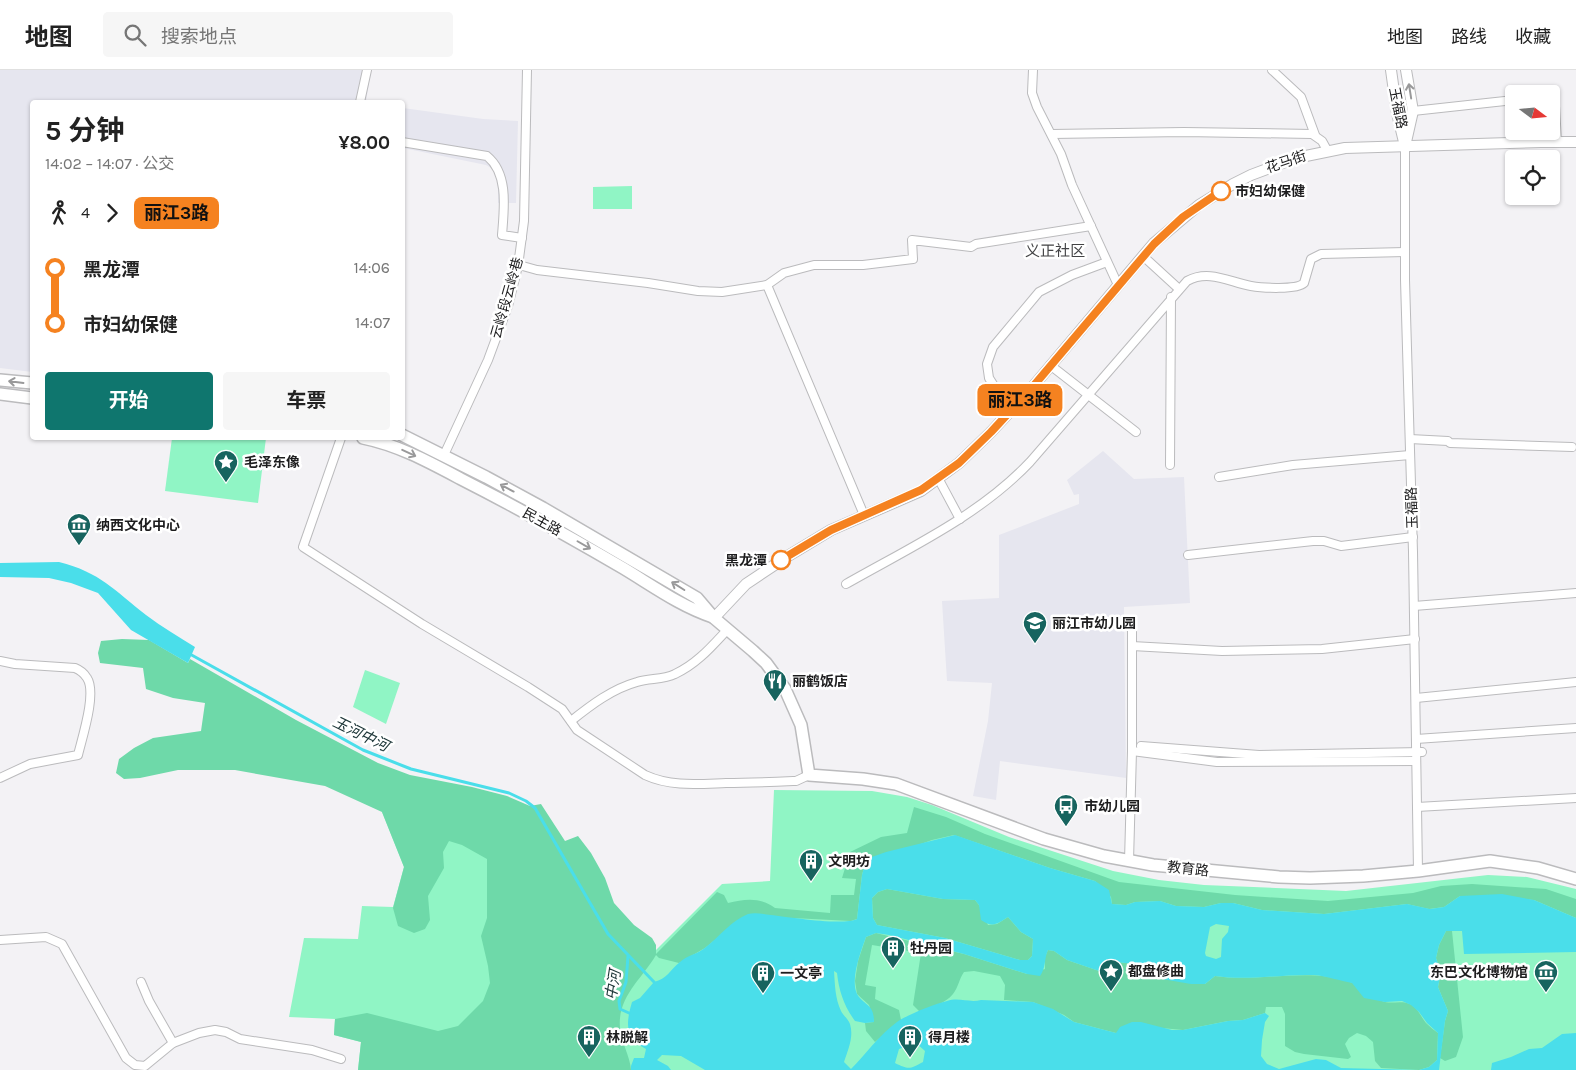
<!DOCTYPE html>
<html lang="zh">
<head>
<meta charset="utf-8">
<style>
	:root { --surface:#fff; --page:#f6f6f6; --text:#222; --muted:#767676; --line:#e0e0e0; --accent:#0f766e }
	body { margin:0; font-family:Karla,"Noto Sans SC",sans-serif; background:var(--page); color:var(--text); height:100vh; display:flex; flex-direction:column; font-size:19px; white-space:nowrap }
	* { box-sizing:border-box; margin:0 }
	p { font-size:16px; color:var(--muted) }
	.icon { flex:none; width:28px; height:28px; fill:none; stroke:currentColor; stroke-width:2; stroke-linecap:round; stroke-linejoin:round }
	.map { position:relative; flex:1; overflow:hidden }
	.details { position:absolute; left:30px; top:30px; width:375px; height:340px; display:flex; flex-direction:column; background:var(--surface); border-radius:5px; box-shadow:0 1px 4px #0004 }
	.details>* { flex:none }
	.badge { padding:0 10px; border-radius:8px; font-size:18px; line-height:32px }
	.needle { width:32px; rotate:106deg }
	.tools { position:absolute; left:1505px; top:15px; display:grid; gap:10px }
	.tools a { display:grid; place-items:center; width:55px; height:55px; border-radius:5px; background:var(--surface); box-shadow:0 1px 4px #0004; font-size:25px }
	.map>.badge { position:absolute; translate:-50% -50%; box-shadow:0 0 0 2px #fff }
	.legs { display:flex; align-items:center; gap:8px; height:55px; padding:0 15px; font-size:16px }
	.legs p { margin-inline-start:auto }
	.overview { display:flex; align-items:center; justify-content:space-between; height:85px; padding:0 15px }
	h1 { font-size:28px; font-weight:700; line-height:38px }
	.primary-button { display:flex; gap:10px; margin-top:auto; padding:10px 15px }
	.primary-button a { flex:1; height:58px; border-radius:5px; background:var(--accent); color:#fff; font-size:20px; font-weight:700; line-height:58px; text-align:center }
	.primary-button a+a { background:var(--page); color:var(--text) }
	ul { padding:0 15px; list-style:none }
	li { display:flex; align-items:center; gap:18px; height:55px; font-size:19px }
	li i { display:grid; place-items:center; width:8px; height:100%; margin:0 6px; background:currentColor }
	li i::after { content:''; width:12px; height:12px; margin:-6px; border:4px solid; border-radius:50%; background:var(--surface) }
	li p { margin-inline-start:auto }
	li:first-child i { background:linear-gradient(#0000 50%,currentColor 0) }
	li:last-child i { background:linear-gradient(currentColor 50%,#0000 0) }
	header { display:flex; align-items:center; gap:30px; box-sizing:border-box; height:70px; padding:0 25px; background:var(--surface); border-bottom:1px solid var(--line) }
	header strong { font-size:24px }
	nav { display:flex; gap:28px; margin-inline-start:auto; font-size:18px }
	.search { width:350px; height:45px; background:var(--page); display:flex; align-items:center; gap:12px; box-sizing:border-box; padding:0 18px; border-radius:5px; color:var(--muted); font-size:19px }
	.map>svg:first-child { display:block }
	.built { fill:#e6e6ef }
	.green { fill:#90f5c5 }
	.forest { fill:#6ed9a9 }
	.water { fill:#4adeea; fill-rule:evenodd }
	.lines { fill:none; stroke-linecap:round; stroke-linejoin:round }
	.stream { stroke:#4adeea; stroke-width:3 }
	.minor-casing { stroke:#bbbbbd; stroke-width:10 }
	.tertiary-casing { stroke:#bbbbbd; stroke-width:12 }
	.secondary-casing { stroke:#bbbbbd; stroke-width:14 }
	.minor { stroke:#fff; stroke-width:8 }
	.tertiary { stroke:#fff; stroke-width:10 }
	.secondary { stroke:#fff; stroke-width:11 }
	.oneway { stroke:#99999a }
	.line-1-casing { stroke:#fff; stroke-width:11 }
	.line-1 { stroke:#f58220; stroke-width:8 }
	.stop-1-dot { fill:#fff; stroke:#f58220; stroke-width:2.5 }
	.labels { text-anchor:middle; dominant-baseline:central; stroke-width:5; stroke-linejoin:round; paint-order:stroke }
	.street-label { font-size:14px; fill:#1d1d1e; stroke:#fff }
	.stop-label { font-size:14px; font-weight:bold; fill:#1d1d1e; stroke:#fff; text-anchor:start }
	.poi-label { font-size:14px; font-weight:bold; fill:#1d1d1e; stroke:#fff; text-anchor:start }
	.neighbourhood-label { font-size:15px; fill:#434345; stroke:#fff }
	.water-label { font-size:15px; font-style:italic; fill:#1a3335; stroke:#fff }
</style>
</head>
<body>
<header>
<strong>地图</strong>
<div class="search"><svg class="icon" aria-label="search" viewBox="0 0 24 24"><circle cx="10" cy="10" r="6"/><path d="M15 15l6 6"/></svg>搜索地点</div>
<nav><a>地图</a><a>路线</a><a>收藏</a></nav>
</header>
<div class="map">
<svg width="1576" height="1000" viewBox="0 0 1576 1000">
	<rect width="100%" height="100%" fill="#f3f2f5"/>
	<g class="built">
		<path d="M0,0H371L366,32H32V302L0,298Z"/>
		<path d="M403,38L483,49L518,51L516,133H498V102L486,95L403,78Z"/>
		<path d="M1103,381L1134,409L1184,407L1190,533L1124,537L1126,708L1000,691L996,730L973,726L988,651L992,613L947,611L942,531L999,528V465L1079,434V424L1074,425L1067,410Z"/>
	</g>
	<g class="green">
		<path d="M632,116V139H593V117Z"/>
		<path d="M172,368H266L258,433L165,421Z"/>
		<path d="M365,600L400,613L386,654L353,637Z"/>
		<path d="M774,720L872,721L907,727L932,735L1009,767L1113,801L1159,810L1204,815L1346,821L1488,805L1527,807L1576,819V1000H358L361,972L334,965L335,949L289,947L304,868L358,869L362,836L393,837L404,797L382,742L407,725L635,901L722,814L770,811Z"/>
	</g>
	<g class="forest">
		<path d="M122,569L149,570L188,593L190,589L296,650L378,693L410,705L472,717L507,726L530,736L541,734L565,771L578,766L591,783L605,808L614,833L634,855L652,868L656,875V884L717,822L724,825L728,833C745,829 760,827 775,838L830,843L831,825H854L856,809L842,808L850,782L881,767L907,763L914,737L946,747L985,764L1119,812L1235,825L1328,831L1413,823L1441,816L1472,814L1546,819L1576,829V848L1534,830L1479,826H1460L1444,837L1429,839L1407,834L1324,844L1262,840L1233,833H1221L1204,837L1176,836L1160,831L1135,832L1126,835L1112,834L1111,827L1095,811L1050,798L954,765L932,770L865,794L862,805L857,849L851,851L792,848L721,865L705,878L679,893L659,888L656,885C642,909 617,927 620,958C621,972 630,986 631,1000H358L361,972L334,965L335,949L367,943L438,961L458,956L483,931L490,913L488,896L481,866L487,848V789L462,775L449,771L443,782L444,798L428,826L430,850L425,859L414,863L398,856L393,838L404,797L382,742L325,716L235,700H178L140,708L124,709L116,703L119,689L134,678L153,668L201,661L205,633L173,628L146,619L143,598L100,593L98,583L101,571Z"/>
		<path d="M887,819L943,829L975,830L979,835L988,855L997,854L1008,847L1021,862L1033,869L1032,886L1028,890H1020L945,868L877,855L873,848L872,828L878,822Z"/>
		<path d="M1446,861H1452L1463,967L1456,987L1445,991L1440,988L1445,951L1448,941L1438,917L1441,902L1436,888L1439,875Z"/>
		<path d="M876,863L964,884L1027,904L1045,899V887L1048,880L1054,881L1067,890L1102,902L1110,899L1116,892L1144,895L1162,909L1205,914L1215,906C1261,913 1309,896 1353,913C1363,917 1372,926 1382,931C1391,935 1402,929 1412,935C1419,940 1421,947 1426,953C1430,957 1434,960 1438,963L1437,990L1429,997L1419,1000L1381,998L1375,991L1373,972L1366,966L1357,963L1349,968L1345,974L1351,987L1348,989L1304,984L1295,982L1285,976V944L1282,937H1266L1265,943L1243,950L1228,951L1183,960L1161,958L1116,963L1074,952L1064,945L1033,932L1004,930L1005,915L1000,906L974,901L964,902C959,909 958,918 953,924C945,934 931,937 920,942L913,935L921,883L872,875L865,915L876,917L875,929L899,940L901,950L875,972L866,961L865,953L874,952L869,935L857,924L855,911L858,891L866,867Z"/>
	</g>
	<g class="water">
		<path d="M59,492C100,502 115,521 146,545C162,557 179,567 195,577L188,593L131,560L98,523L71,513L49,508L0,507V493Z"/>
		<path d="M955,765L1050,798L1095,811L1109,820L1112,834L1126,835L1135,832L1160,831L1176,836L1204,837L1221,833H1233L1262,840L1324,844L1407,834L1430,839L1444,837L1460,826L1502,824L1534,830L1576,848V882L1464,884L1462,861H1446L1439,875L1436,888L1441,902L1438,917L1448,941L1445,951L1439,1000H1419L1429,997L1437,990L1438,963L1427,953L1419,942L1411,935L1402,931L1385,932L1364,928L1352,913C1340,911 1327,906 1314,905C1281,904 1248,911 1215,906L1205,914H1191L1162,909L1144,895L1116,892L1110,899L1102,902L1067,890L1054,881L1048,880C1044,889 1046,898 1040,906L1027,904L964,884L889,865L876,863L866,867C861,881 850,909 857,924C864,936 874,933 874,952L865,953L855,951C844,936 839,921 837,903L834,901C835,915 835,928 841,941C843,945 848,949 850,954C854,967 848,980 844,992L851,999C866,984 879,965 897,952C907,945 934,934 947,931C959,927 969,933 981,930L1033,932L1053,939L1074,952L1116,963L1120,957L1132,952H1141L1172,960H1183L1228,951L1243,950L1265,943L1269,946L1265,952L1262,970L1261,986L1267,994L1279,999L1316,989L1326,990L1341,998L1418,1000H705L681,986L662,985L657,990L668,996L671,1000H631V996L634,988H644L646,979C624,968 626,953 632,932L640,928L654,912C667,909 670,900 680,892C687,885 699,884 706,877C720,866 731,851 748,844C755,842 764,844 771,845C789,847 843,856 857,849L862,805L865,794L872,787L886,782ZM887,819L943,829L975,830L979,835L981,850C993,858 997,854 1008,847L1021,862L1033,869L1032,886L1028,890H1020L945,868L877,855L873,848L872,828L878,822ZM1216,854L1229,856L1228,862L1222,869L1221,887L1216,889L1206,886L1205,883L1210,857ZM916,973L925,981L923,992C910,999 909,1000 895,993L899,979Z"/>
		<path d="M1576,963V1000H1491L1492,993L1511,987L1529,979L1542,978L1562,964Z"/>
	</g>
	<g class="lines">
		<g class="stream">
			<path d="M188,583L363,680L411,699L509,723L526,731L535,738L608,864L654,912"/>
			<path d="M628,886L626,912L619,931L620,939L629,943"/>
		</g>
		<g class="minor-casing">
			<g id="minor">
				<path d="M1033,0L1032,23L1037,37L1061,84L1072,115L1118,215"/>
				<path d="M1272,0L1301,27L1315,65"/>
				<path d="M1551,27L1553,26L1555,36L1557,72"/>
				<path d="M360,32L367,0"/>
				<path d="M1413,41L1514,30"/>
				<path d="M1052,64L1184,62L1312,64L1322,71L1327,80"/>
				<path d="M402,72L487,86C509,104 504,139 502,165L522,168"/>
				<path d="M1405,76V210L1413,482L1418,801"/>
				<path d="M1143,186L1179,219"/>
				<path d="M519,195L537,200L648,213L698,221L722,222L767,215L784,203L814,195H863L913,189L912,170L971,177L976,174L1091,156"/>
				<path d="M767,215L864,445"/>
				<path d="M1050,295L1136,362"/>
				<path d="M1010,341L989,308L987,294L993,277L1039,222L1072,205L1107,192"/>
				<path d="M341,368L303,477L422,554L528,617L562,639L577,660L645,705C671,717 698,714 726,713C749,713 772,712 796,711L809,705"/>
				<path d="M1410,369L1448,371L1450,373L1572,377"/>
				<path d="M444,385L488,290L508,236L518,196L524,151L527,0"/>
				<path d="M1170,395L1171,227"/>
				<path d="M1219,407L1293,395L1410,385"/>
				<path d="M938,408L960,449"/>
				<path d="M1188,485L1313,471H1324L1341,476L1413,467"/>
				<path d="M846,514C909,478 979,446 1030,392L1187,211C1209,199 1229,212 1251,216C1262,218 1297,220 1304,213L1311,189L1321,184L1405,182"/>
				<path d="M1414,536L1576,523"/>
				<path d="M1132,576L1222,581L1322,579L1415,569"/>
				<path d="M0,591L15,594L75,598C80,600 84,603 87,608C97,623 82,668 78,685L30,694L0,708"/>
				<path d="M1416,628L1576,612"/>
				<path d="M571,651C591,635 612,619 637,612C650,608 663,610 675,604C697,594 712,576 728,559"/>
				<path d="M1416,669L1576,658"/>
				<path d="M1141,676L1259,685L1422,682"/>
				<path d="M1132,681L1217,692L1416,691"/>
				<path d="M1417,737L1576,728"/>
				<path d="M1129,791L1132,681V557"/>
				<path d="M0,870L46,867L62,874L126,988L135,995L145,996L173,973L199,963L215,960L226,962L240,969L312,980L341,989"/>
				<path d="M141,912L149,931L173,973"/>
			</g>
		</g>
		<g class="tertiary-casing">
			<g id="tertiary">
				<path d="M1391,0L1397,43L1405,76"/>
				<path d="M1406,72L1413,41L1406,0"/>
				<path d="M714,548L746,514L788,486L831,460L921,421L959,393L991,362L1030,320L1154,173L1199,135L1233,114L1251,105L1296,88L1345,78L1541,72H1576"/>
			</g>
		</g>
		<g class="secondary-casing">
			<g id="secondary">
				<path d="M0,310L32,313"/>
				<path d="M0,324L32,328"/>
				<path d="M402,365L486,407L543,438L697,528L714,548L753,581L766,593L785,619L801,655L809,705L863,709L896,714L1044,769L1104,786L1153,795L1279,807L1310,808L1363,806L1418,801L1490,791L1538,798L1576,809"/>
				<path d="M363,368C398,375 429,392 461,409C516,437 570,467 623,498C653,516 680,536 713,547"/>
			</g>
		</g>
		<use href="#minor" class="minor"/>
		<use href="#tertiary" class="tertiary"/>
		<use href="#secondary" class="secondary"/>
	</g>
	<defs><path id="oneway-shaft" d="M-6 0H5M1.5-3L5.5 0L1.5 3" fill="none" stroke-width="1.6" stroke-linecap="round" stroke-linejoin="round" transform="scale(1.25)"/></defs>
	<g class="oneway">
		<use href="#oneway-shaft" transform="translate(1410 21) rotate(-99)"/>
		<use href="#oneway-shaft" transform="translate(16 312) rotate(-173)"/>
		<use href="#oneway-shaft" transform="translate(409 383) rotate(25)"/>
		<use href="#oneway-shaft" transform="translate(507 418) rotate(-152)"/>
		<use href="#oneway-shaft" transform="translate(584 475) rotate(30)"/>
		<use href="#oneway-shaft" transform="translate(678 516) rotate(-148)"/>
	</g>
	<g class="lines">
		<g class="line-1-casing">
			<path id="line-1" d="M781,490L831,460L921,420L959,393L991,362L1030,320L1154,174L1183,147L1221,121"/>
		</g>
		<use href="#line-1" class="line-1"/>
	</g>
	<defs>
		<g id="sight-pin" transform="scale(1.25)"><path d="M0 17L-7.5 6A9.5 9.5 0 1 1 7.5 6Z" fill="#17645f" stroke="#fff"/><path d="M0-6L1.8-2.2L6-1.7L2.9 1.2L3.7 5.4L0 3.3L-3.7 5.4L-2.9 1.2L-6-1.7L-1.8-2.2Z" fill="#fff"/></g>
		<g id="museum-pin" transform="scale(1.25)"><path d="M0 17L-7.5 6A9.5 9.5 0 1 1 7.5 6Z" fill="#17645f" stroke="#fff"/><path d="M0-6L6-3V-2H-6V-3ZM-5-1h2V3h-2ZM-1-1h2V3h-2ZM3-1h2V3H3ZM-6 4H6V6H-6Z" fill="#fff"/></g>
		<g id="school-pin" transform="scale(1.25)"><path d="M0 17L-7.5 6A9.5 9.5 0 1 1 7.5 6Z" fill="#17645f" stroke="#fff"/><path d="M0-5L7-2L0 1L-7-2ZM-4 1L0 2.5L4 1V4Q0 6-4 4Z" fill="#fff"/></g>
		<g id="restaurant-pin" transform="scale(1.25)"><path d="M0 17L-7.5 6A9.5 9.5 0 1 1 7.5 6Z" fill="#17645f" stroke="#fff"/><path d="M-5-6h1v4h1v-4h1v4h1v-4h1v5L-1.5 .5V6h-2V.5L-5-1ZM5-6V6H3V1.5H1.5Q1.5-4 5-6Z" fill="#fff"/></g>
		<g id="bus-pin" transform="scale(1.25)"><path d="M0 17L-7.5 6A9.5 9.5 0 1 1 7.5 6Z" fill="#17645f" stroke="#fff"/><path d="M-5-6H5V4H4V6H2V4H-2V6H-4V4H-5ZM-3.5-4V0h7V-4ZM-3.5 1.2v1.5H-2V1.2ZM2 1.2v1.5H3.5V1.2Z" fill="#fff"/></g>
		<g id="building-pin" transform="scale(1.25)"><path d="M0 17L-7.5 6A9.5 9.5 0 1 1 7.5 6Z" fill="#17645f" stroke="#fff"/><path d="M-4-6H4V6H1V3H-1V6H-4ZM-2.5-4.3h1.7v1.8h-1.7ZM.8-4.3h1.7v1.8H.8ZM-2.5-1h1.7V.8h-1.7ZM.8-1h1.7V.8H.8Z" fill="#fff"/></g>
	</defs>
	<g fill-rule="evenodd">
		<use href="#sight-pin" x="226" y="392"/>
		<use href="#museum-pin" x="79" y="455"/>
		<use href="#school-pin" x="1035" y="553"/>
		<use href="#restaurant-pin" x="775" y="611"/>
		<use href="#bus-pin" x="1066" y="736"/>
		<use href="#building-pin" x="811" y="791"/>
		<use href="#building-pin" x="893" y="878"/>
		<use href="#sight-pin" x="1111" y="901"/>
		<use href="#museum-pin" x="1546" y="902"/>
		<use href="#building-pin" x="763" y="903"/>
		<use href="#building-pin" x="589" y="967"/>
		<use href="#building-pin" x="910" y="967"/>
	</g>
	<g class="stop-1-dot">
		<circle cx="1221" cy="121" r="9"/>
		<circle cx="781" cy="490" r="9"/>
	</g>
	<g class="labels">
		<g class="street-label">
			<text transform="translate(1398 38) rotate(79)">玉福路</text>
			<text transform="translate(1286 92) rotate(-19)">花马街</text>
			<text transform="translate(507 228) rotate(-74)">云岭段云岭巷</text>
			<text transform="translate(1412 438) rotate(-92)">玉福路</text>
			<text transform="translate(542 452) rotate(29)">民主路</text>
			<text transform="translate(1188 799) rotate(6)">教育路</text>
		</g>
		<g class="stop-label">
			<text x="1235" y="121">市妇幼保健</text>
			<text x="767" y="490" text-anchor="end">黑龙潭</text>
		</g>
		<g class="poi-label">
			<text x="244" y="392">毛泽东像</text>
			<text x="96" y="455">纳西文化中心</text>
			<text x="1052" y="553">丽江市幼儿园</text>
			<text x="792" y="611">丽鹤饭店</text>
			<text x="1084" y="736">市幼儿园</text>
			<text x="828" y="791">文明坊</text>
			<text x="910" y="878">牡丹园</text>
			<text x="1128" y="901">都盘修曲</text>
			<text x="1528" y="902" text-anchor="end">东巴文化博物馆</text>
			<text x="780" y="903">一文亭</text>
			<text x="606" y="967">林脱解</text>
			<text x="928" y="967">得月楼</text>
		</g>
		<g class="neighbourhood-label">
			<text x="1055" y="181">义正社区</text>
		</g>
		<g class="water-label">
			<text transform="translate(361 664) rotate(26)">玉河中河</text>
			<text transform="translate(613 915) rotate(-81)">中河</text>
		</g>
	</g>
</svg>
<div class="tools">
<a><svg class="needle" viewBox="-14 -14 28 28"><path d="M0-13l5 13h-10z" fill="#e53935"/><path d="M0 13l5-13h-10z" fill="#767676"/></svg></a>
<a><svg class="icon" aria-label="locate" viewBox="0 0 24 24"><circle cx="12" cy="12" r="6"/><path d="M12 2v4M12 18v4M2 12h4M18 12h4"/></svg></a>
</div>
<b class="badge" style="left:1020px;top:330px;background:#f58220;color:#111">丽江3路</b>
<section class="details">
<div class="overview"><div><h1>5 分钟</h1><p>14:02 – 14:07 · 公交</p></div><b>¥8.00</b></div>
<div class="legs"><svg class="icon" aria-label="walk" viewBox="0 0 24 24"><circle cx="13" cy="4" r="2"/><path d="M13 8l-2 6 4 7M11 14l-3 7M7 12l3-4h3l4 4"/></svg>4<svg class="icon" aria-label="forward" viewBox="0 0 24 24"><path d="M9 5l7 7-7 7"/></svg><b class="badge" style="background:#f58220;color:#111">丽江3路</b></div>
<ul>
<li><i style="color:#f58220"></i><b>黑龙潭</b><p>14:06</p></li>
<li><i style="color:#f58220"></i><b>市妇幼保健</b><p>14:07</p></li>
</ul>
<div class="primary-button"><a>开始</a><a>车票</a></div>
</section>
</div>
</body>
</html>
